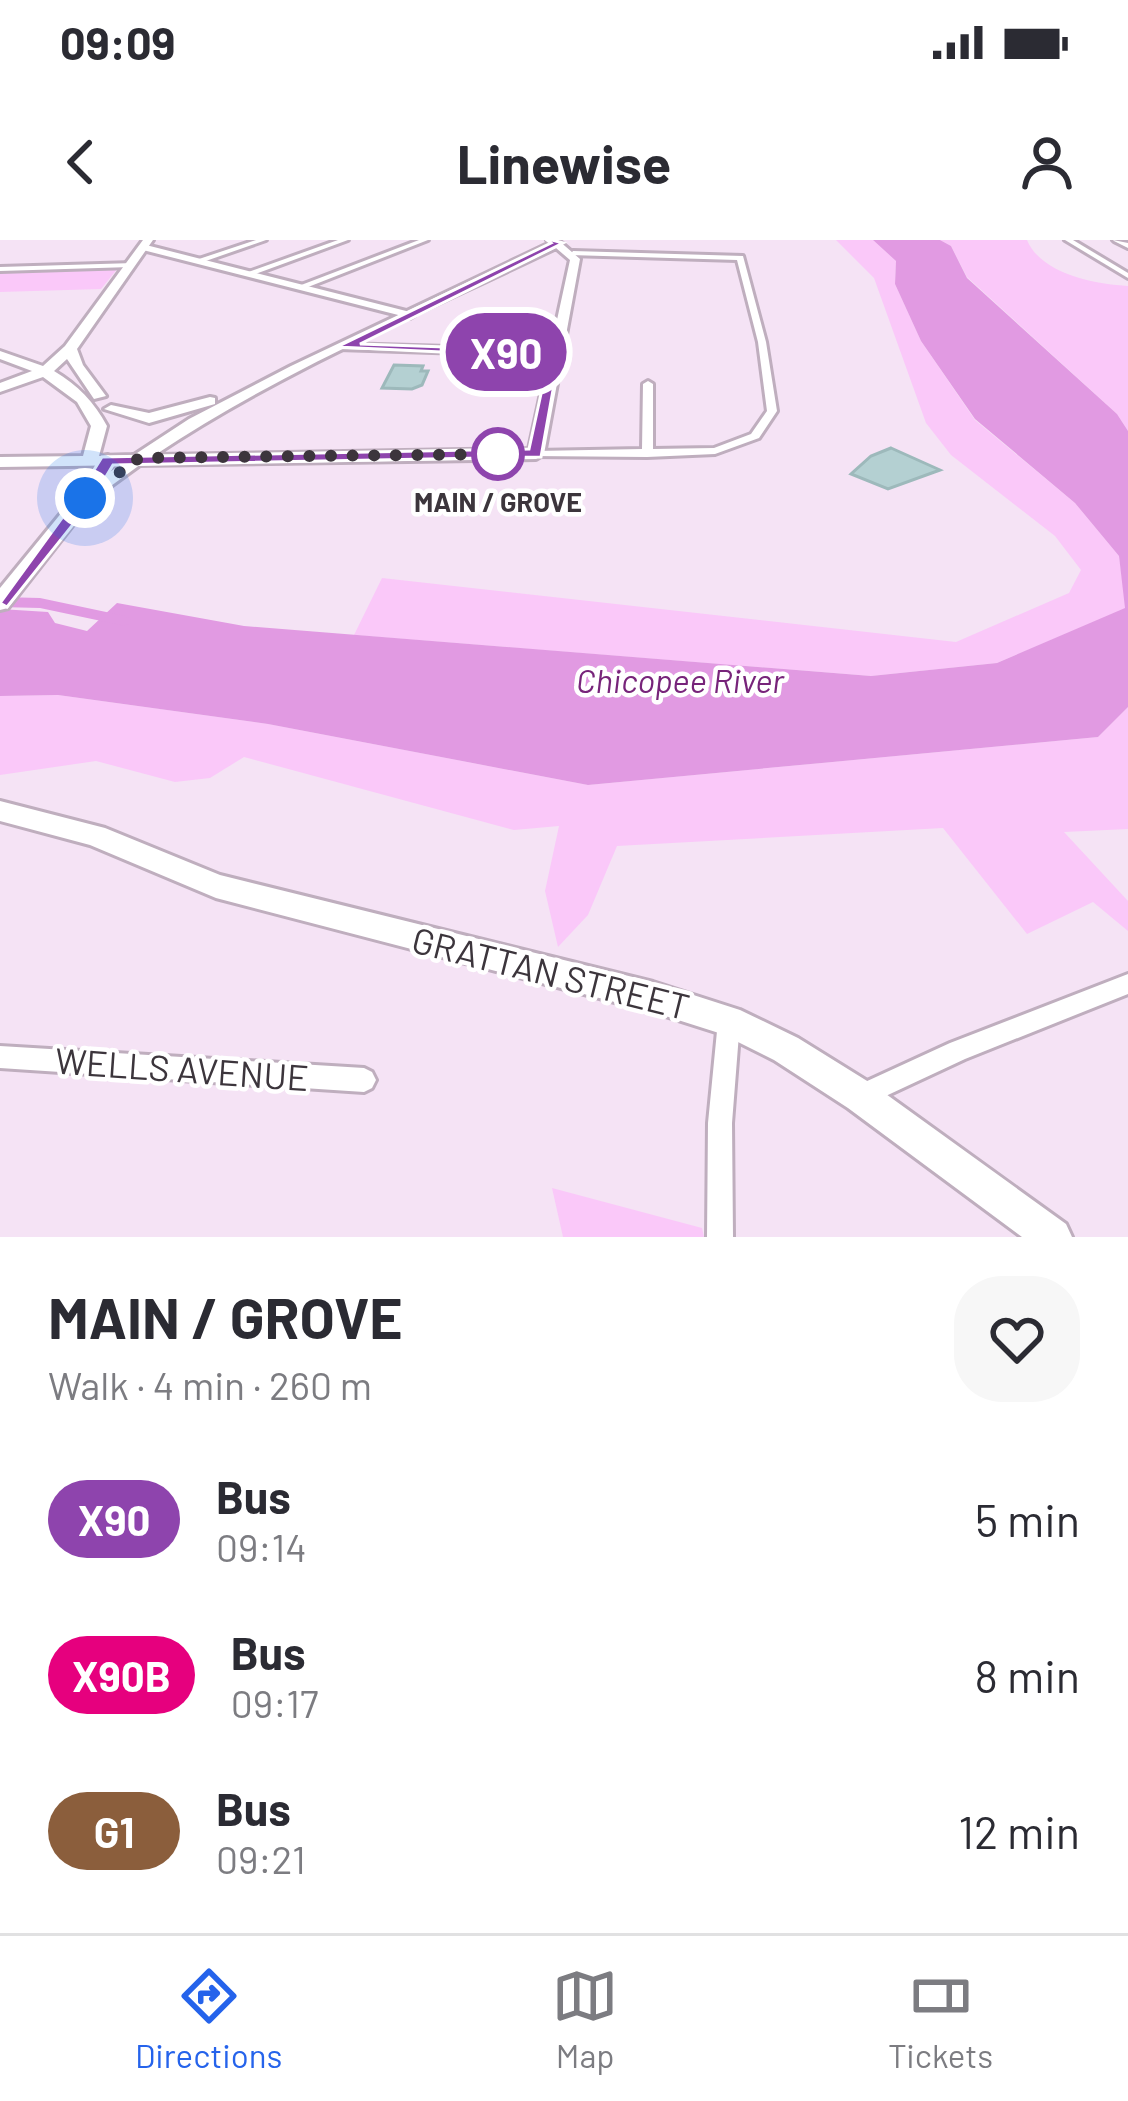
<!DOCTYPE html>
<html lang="en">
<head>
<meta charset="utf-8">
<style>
	:root { --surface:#fff; --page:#f7f7f7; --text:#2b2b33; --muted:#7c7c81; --line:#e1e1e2; --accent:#2563eb }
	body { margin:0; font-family:Barlow,sans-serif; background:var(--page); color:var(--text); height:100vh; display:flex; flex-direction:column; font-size:45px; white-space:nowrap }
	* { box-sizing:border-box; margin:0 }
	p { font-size:39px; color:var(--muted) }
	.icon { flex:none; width:66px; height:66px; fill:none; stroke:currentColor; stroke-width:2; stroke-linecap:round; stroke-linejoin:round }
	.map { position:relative; height:997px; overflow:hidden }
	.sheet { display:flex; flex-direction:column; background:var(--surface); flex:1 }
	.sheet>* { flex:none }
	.badge { padding:0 24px; border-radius:39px; font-size:42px; line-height:78px }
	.you { position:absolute; width:60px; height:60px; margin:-30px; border:9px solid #fff; border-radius:50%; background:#1a73e8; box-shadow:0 0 0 18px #1a73e833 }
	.map>.badge { position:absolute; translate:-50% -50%; box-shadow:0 0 0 6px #fff }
	.round { display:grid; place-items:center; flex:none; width:126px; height:126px; border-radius:48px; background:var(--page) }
	.summary { display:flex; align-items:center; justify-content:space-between; height:204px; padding:0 48px }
	h1 { font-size:57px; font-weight:700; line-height:90px }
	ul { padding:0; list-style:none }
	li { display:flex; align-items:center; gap:36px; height:156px; padding:0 48px }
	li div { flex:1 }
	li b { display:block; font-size:45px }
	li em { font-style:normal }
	li .badge { min-width:132px; font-weight:700; text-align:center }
	.status { display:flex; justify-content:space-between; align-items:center; height:84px; padding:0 60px; background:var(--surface); direction:ltr }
	.status svg { height:33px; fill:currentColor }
	header { display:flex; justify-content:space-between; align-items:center; height:156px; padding:0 48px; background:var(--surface); font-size:54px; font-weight:700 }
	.dock { display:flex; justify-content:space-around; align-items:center; height:168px; border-top:3px solid var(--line); background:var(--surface); font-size:33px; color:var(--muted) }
	.dock a { display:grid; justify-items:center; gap:6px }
	.dock .selected { color:var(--accent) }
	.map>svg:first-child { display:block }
	.green { fill:#fac8f9 }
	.water { fill:#e19ae2 }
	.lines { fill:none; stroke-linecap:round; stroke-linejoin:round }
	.canal { fill:#e19ae2; fill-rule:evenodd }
	.building { fill:#b4d0d2; stroke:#9db9bb; stroke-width:3 }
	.minor-casing { stroke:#bfaebe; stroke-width:6 }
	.tertiary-casing { stroke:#bfaebe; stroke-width:6 }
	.secondary-casing { stroke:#bfaebe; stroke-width:6 }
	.primary-casing { stroke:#bfaebe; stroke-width:6 }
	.minor { fill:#fff; fill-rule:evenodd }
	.tertiary { fill:#fff; fill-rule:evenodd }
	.secondary { fill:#fff; fill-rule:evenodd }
	.primary { fill:#fff; fill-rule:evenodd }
	.line { fill:#8e44ad; stroke:#fff; stroke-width:3 }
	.walk { stroke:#3c353c; stroke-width:12; stroke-dasharray:0 21.6 }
	.stop-dot { fill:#fff; stroke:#8e44ad; stroke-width:6 }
	.labels { text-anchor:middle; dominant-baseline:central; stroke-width:9; stroke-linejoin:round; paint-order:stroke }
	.far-stop-label { font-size:27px; font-weight:bold; fill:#3c353c; stroke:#fff }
	.water-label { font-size:33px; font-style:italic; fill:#77247a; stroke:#fff }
	.near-street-label { font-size:36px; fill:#3c353c; stroke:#fff }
</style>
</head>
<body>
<div class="status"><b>09:09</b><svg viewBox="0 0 49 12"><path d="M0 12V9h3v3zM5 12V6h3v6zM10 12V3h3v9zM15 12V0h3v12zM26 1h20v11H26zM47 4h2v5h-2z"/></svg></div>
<header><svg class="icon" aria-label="back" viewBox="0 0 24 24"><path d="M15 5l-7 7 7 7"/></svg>Linewise<svg class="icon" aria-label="person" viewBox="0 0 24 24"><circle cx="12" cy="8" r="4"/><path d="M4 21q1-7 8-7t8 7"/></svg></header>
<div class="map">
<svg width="1128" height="997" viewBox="0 0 1128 997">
	<rect width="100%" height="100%" fill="#f5e3f5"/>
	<g class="green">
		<path d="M836,0H873L896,21L895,44L921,101L975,180L1075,263L1119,316L1126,368L997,423L871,436L354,395L382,338L956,402L1069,353L1081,330L1055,296L951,215L926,183L874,38Z"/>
		<path d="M940,0H1027C1041,34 1095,44 1128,46V191L1117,174L967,37L951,6Z"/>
		<path d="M118,28L101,49L0,52V31Z"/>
		<path d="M58,455L268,484L588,545L1098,497L1128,467V589L1064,592L1128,661V691L1093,662L1027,694L943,588L617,606L588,675L558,707L545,651L559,586L514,590L244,517L210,538L175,542L96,521L0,535V456Z"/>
		<path d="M552,948L702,988L704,997H563Z"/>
	</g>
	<path class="water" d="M873,0H940L951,6L967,38L1117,174L1128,191V467L1098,497L588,545L268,484L58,455L0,456V369L48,372L55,383L87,391L117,363L244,386L871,436L997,423L1125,368L1119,316L1075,263L975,179L921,101L895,44L896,21Z"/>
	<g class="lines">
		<path class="canal" d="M0,357L40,358L125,376L133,381L125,386L40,368L0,367Z"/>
	</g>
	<g class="building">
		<path d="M394,125L423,126L421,131H428L422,145L412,149L382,148Z"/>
		<path d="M891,208L940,230L888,249L851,234L871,216Z"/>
	</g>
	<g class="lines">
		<g class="minor-casing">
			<g id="minor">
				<path d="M256,0H266L200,23L193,21Z"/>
				<path d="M338,0H348L250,36L243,34Z"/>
				<path d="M419,0H428L303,49L296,47Z"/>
				<path d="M1065,0H1073L1128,33V38Z"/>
				<path d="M1113,0L1128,3V8L1114,1Z"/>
				<path d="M573,11L743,16L766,102L777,171L759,198L715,214L647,217L532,216V212L536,211L642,209L643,144L648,141L653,144V209L714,208L751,194L767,171L758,102L737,20L570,15Z"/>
				<path d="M134,23L131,27L0,31V27Z"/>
				<path d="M1128,734V754L965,819L860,868L852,864L848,856L852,848L950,803Z"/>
				<path d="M729,771L737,774L740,781L732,883L733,997H707L708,883L718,781L721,774Z"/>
				<path d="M0,806L364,828L372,832L376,840L372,848L364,852L0,828Z"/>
			</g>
		</g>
		<g class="tertiary-casing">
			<g id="tertiary">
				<path d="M142,4L414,73L415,75L410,78L139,9Z"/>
				<path d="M343,104L556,110L562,113L556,116L339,109L337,107Z"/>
			</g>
		</g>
		<g class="secondary-casing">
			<g id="secondary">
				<path d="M143,0H153L77,109L83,125L106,156L94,159L67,119L54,131C78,145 94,162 107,186L99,216L134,215L189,179L291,126L550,3L547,0H558L580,19L544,214L536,219L0,227V217L83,216L91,186L77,162L43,137L0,152V143L32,131L0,119V111L43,126L65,106ZM556,8L570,20L529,209L155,215C279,132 421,73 556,8Z"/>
				<path d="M210,157L215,158V164L149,183L104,169L111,165L149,173Z"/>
				<path d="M0,561L105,588L220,635L653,742L740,770L798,798L872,844L1066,984L1072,997H1022L848,868L774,820L722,794L653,772L216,658L90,605L0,581Z"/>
			</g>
		</g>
		<g class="primary-casing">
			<path id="primary" d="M108,215L117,220L110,232L133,215L148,219L93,259L8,368L0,370V348L76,255L102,216Z"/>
		</g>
		<use href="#minor" class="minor"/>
		<use href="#tertiary" class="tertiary"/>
		<use href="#secondary" class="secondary"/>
		<use href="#primary" class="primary"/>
	</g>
	<path class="line" d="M547,0H552L563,3L360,104L560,111L541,217L113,225L91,262L7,367L0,363L78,256L102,217L529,209L549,117L337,107L551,3Z"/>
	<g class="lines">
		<path class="walk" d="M85,258L139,218L498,214"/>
	</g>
	<circle class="stop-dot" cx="498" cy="214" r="24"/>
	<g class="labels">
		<g class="far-stop-label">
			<text x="498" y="261">MAIN / GROVE</text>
		</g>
		<g class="water-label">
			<text x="680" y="440">Chicopee River</text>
		</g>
		<g class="near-street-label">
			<text transform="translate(551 732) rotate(14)">GRATTAN STREET</text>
			<text transform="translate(182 828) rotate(4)">WELLS AVENUE</text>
		</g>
	</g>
</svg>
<div class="you" style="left:85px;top:258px"></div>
<b class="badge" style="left:506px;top:112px;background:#8e44ad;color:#fff">X90</b>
</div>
<section class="sheet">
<div class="summary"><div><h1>MAIN / GROVE</h1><p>Walk · 4 min · 260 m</p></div><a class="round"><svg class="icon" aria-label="heart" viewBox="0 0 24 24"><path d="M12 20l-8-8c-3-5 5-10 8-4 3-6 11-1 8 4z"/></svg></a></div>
<ul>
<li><span class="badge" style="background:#8e44ad;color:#fff">X90</span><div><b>Bus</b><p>09:14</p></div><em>5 min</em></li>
<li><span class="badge" style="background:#e6007e;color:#fff">X90B</span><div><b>Bus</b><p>09:17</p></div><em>8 min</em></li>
<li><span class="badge" style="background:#8b5e3c;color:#fff">G1</span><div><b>Bus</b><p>09:21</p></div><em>12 min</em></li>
</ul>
</section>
<nav class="dock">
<a class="selected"><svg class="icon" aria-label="directions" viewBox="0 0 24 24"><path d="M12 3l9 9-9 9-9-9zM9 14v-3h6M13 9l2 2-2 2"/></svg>Directions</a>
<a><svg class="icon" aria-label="map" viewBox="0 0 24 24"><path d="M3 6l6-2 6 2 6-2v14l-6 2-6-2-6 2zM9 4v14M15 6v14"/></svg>Map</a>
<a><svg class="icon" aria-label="tickets" viewBox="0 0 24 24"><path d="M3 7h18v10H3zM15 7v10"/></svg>Tickets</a>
</nav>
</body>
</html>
